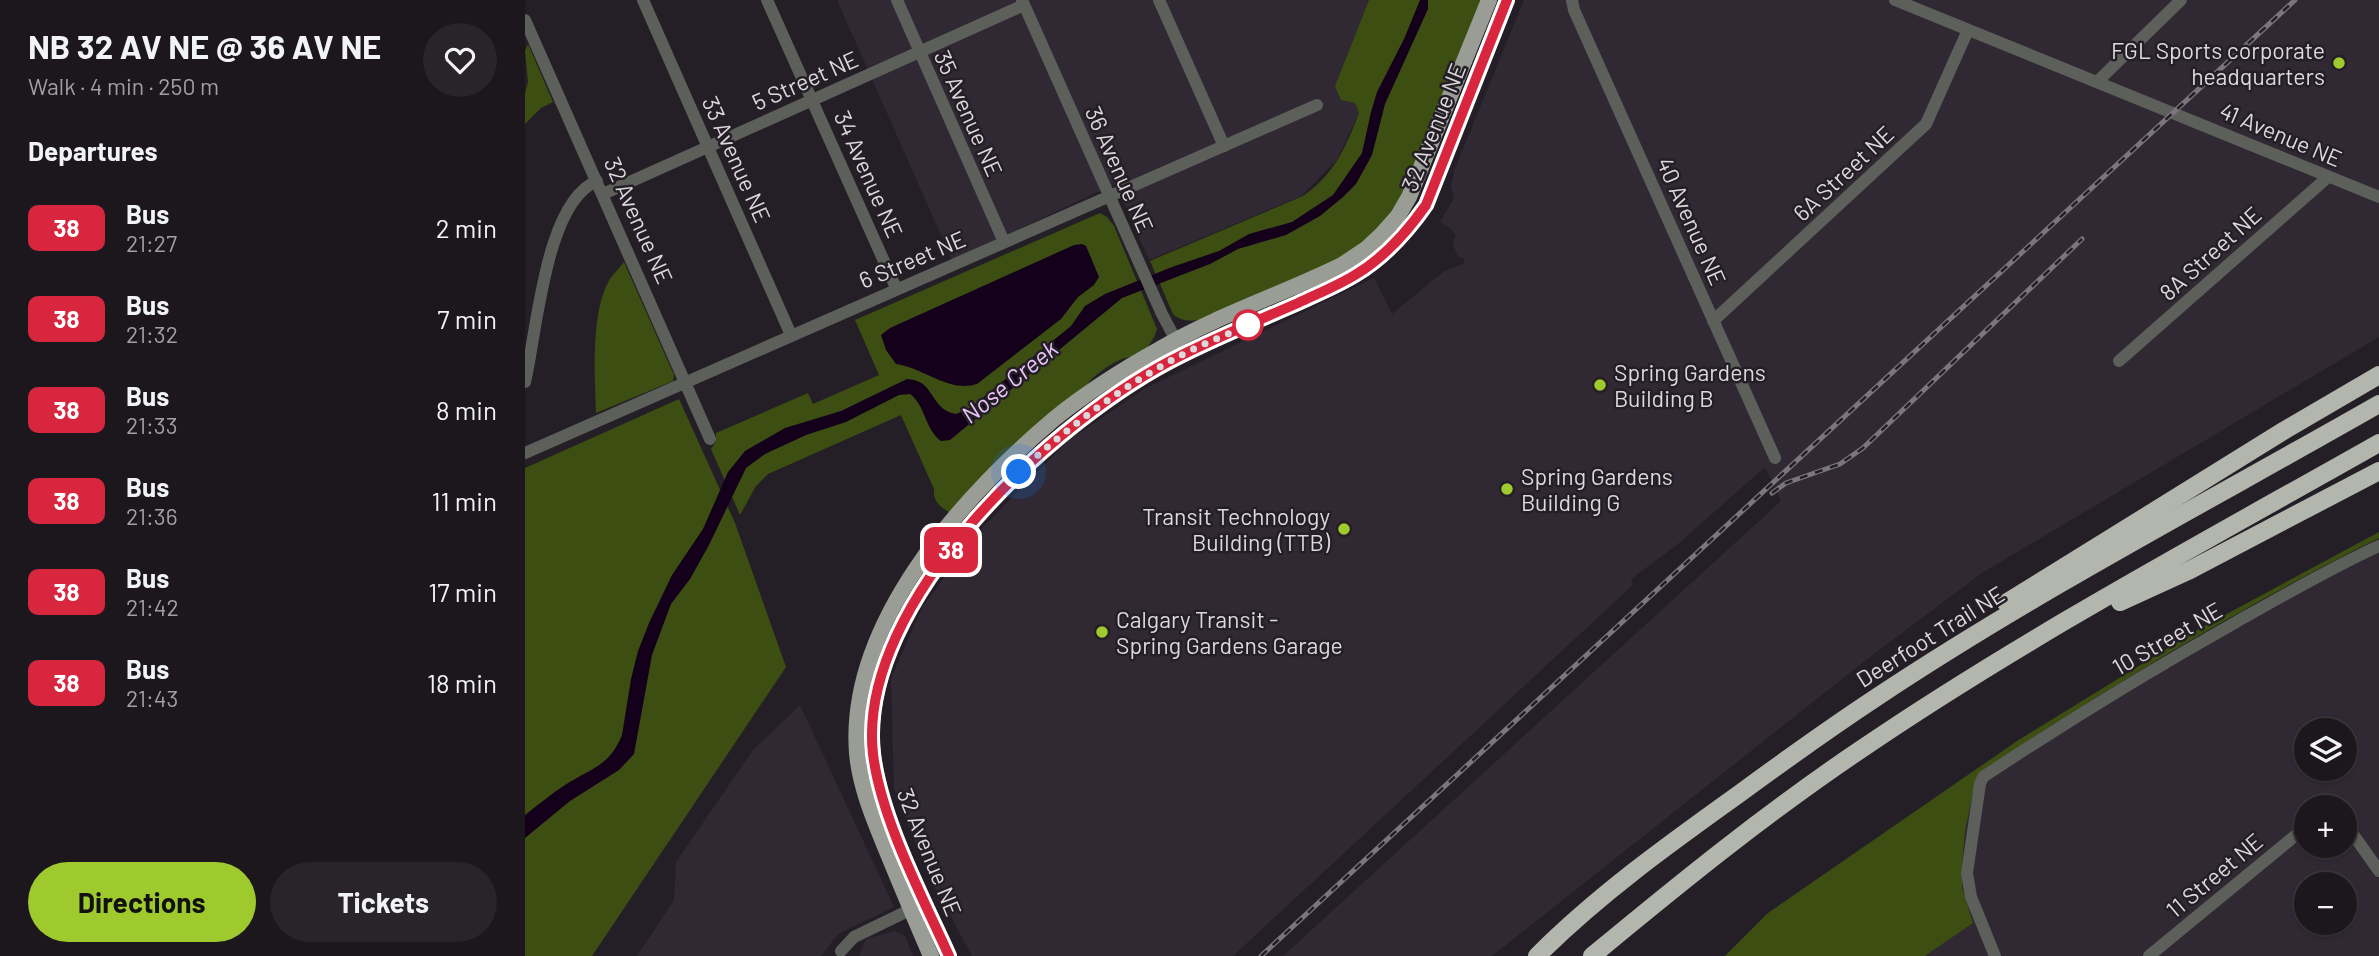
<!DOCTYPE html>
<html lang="en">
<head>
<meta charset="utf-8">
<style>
	:root { --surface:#1b171c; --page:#282429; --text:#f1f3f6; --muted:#a09fa3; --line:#39363b; --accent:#9eca2e }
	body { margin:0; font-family:Barlow,sans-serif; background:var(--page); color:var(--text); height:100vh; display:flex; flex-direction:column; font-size:26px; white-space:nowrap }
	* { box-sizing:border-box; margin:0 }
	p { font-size:23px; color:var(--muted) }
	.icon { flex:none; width:38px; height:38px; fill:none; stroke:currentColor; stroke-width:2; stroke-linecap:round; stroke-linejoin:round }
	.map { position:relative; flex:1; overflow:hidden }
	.sheet { display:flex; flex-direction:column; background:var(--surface); width:525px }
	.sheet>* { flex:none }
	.badge { padding:0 14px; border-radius:10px; font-size:24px; line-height:46px }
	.fabs { position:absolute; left:1769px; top:718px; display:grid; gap:14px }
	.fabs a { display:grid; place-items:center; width:63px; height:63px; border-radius:50%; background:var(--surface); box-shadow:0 2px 5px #0004,0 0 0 2px var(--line); font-size:35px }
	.you { position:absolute; width:35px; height:35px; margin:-18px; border:5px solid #fff; border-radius:50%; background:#1a73e8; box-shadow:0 0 0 10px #1a73e833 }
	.map>.badge { position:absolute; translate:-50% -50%; box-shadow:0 0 0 4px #fff }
	h2 { padding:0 28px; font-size:26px; line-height:63px }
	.round { display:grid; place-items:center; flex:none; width:74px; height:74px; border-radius:37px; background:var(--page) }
	.overview { display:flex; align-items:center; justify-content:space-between; height:119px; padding:0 28px }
	h1 { font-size:33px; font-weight:700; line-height:52px }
	.primary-button { display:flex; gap:14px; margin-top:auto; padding:14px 28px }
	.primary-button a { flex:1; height:80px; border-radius:42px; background:var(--accent); color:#111; font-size:28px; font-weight:700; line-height:80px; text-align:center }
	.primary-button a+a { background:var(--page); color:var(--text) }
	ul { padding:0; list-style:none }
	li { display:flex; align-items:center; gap:21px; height:91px; padding:0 28px }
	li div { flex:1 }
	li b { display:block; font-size:26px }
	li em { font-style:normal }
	li .badge { min-width:77px; font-weight:700; text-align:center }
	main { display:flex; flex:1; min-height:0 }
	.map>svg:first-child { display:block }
	.built { fill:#302933; fill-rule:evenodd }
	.green { fill:#3c4e12 }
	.water { fill:#14001b }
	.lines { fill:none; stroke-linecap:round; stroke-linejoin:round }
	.minor { stroke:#5d5f5b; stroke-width:12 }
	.major { stroke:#9a9d95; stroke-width:16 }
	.highway { stroke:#b2b6ac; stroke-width:18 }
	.rail-casing { stroke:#7a767b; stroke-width:5 }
	.rail { stroke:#241f26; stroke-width:2.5; stroke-dasharray:8; stroke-linecap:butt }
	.line-casing { stroke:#fff; stroke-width:16 }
	.line { stroke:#d7263d; stroke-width:10 }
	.walk { stroke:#dcd9dd; stroke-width:7; stroke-dasharray:0 12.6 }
	.poi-dot { fill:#9eca2e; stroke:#241f26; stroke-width:2.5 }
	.stop-dot { fill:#fff; stroke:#d7263d; stroke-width:3.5 }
	.labels { text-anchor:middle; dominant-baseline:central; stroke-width:5; stroke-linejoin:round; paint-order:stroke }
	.poi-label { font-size:23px; fill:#dcd9dd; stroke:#241f26; text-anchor:start }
	.street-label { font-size:23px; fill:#dcd9dd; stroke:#241f26 }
	.water-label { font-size:24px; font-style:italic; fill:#ecc5fb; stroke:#241f26 }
</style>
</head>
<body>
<main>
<section class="sheet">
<div class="overview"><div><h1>NB 32 AV NE @ 36 AV NE</h1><p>Walk · 4 min · 250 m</p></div><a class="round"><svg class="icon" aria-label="heart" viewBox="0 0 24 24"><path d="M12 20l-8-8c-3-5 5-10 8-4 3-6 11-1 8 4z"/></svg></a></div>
<h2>Departures</h2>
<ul>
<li><span class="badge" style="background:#d7263d;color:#fff">38</span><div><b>Bus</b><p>21:27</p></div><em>2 min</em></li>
<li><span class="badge" style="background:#d7263d;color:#fff">38</span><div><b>Bus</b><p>21:32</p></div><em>7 min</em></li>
<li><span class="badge" style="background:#d7263d;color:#fff">38</span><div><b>Bus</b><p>21:33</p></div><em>8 min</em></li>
<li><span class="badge" style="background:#d7263d;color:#fff">38</span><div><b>Bus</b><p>21:36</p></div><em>11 min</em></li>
<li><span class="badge" style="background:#d7263d;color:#fff">38</span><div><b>Bus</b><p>21:42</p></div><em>17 min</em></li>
<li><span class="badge" style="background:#d7263d;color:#fff">38</span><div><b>Bus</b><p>21:43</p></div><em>18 min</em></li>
</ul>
<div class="primary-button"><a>Directions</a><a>Tickets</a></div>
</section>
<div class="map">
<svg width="1854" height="956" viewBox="0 0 1854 956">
	<rect width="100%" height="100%" fill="#241f26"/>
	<g class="built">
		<path d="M312,0H844L810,86L830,103L834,113L811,161L776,196L624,260L590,184L427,260Z"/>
		<path d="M999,0H1854V337L1457,573L1341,660L967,956H758L1256,501L1240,467L1153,544L1106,579L1108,585L708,956H447L402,872L369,789L366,678L398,606L458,527L543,441L619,389L849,278L867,314L918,272L940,263L938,258L933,257L928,244L931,236L926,229L915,222L929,198L926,186L929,171Z"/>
		<path d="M1854,538V956H1400L1448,923L1437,887V866L1440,831L1450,783L1459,770L1552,708L1623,666ZM1782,730H1820V768H1782ZM1782,807H1820V845H1782ZM1782,884H1820V922H1782Z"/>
		<path d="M275,705L369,907L313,934L296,956H112L149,900L151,862L228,750Z"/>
		<path d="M369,931L380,936L388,956H334L341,939Z"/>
	</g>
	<g class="green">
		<path d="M844,0H958C943,38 928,76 913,114C896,157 881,206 845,238C810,270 760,285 717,303C699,311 666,331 648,314L625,261L778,196C809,175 821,147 834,113L830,103L816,100L810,86Z"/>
		<path d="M3,44L28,102L16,108L0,124V93L3,82L0,51Z"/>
		<path d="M575,213L582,217L589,226L632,329C629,340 620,354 608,357C604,358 600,357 597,359C583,365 566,377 558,390L425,513C415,506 408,502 409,489L376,415L243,474L231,486L215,515L186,449L191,442V433L283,393L288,404L354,375L330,320Z"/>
		<path d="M99,262L149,375L148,381L71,413C70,375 65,312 85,279C89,273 95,268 99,262Z"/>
		<path d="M154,399L210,523L261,667L67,956H0V468Z"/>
		<path d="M1854,532V538C1718,606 1586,685 1459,770L1450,783L1440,831L1437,866V887L1448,923L1400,956H1200L1243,913L1492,741L1674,629Z"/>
	</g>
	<g class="water">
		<path d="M895,0H903V9L860,104L847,155L831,184L818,197L795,216L761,235L713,249L685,264L597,298L425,440L416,441C399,428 401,406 385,394L374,395L321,422L281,435L240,454L221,468L184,545L165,579L146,604L127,655L109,754L94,770L45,801L0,838V815C13,805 26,794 40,785C66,768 84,767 97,735L106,679L113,651L124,623L147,575L178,529L203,472L220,451L260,428L316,411L382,379C406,380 405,400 420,410C423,412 427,413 431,414L445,408L546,326L560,306L580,294L647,267L694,251L724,234L767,222L808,195L837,153L846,112L852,92L879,39Z"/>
		<path d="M557,244L561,246L574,277L569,285L553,297L536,319L452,384C424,393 399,368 371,364L361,350L356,335L365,328L549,245Z"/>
	</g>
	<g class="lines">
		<g class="minor">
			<path d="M118,0L266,335"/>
			<path d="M242,0L371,288"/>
			<path d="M372,0L479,242"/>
			<path d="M497,0L637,314L655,348"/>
			<path d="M634,0L699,146"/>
			<path d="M1047,0L1049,10L1250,458"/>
			<path d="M1370,0L1854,197"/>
			<path d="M0,20L185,439"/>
			<path d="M1573,81L1656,0"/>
			<path d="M78,194L499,5"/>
			<path d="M1188,321L1401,124L1443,30"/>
			<path d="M1594,361L1803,177"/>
			<path d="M0,382C12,332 20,202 72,181"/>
			<path d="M0,453L792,105"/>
			<path d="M1805,807L1807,805L1808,807"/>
			<path d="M1820,823L1854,871"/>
			<path d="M316,951L329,937L393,906"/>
			<path d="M1470,956L1446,897L1442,873L1455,784L1458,777C1541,722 1626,670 1713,621C1759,595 1806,568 1854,546"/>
			<path d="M1624,956L1782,826"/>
		</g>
		<g class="major">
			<path d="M406,956C391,922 377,888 363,854C350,822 335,788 332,753C322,624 437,497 529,419C561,393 599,369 635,349C691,316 758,294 817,265L841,249L857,234L873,216L884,197L964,0"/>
			<path d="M424,956C397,896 356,819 348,754C330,602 533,416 657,355C695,336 734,320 773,303C799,291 825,280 847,263C868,247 886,227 901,205L982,0"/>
		</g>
		<g class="highway">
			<path d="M1595,602L1665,570L1854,471"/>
			<path d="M1481,603L1760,430L1854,375"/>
			<path d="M1012,956C1073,895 1144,844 1214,794C1259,761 1305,728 1352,697C1513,590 1686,500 1854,404"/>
			<path d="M1067,956C1154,884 1240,814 1335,750C1501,637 1679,542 1854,443"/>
		</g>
		<g class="rail-casing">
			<g id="rail">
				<path d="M1247,493L1261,483L1315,464L1338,448L1557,239"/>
				<path d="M736,956L1770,0"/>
			</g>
		</g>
		<use href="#rail" class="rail"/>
	</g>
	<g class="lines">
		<g class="line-casing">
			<path id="line" d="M424,956C397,896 356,819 348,754C331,601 532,416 657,355C695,336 734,320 773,303C792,294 812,286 830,275C859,258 882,232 901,205L982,0"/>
		</g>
		<use href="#line" class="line"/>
		<path class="walk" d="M494,472C539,431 587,394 640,364C669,347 702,335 732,321L723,325"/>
	</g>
	<g class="poi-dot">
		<circle cx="1814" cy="63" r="7"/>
		<circle cx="1075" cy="385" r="7"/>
		<circle cx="982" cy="489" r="7"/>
		<circle cx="819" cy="529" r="7"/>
		<circle cx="577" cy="632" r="7"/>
	</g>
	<circle class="stop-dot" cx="723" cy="325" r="14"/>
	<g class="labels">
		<g class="poi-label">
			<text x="1800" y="50" text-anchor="end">FGL Sports corporate<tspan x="1800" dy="26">headquarters</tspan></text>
			<text x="1089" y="372">Spring Gardens<tspan x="1089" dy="26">Building B</tspan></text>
			<text x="996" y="476">Spring Gardens<tspan x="996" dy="26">Building G</tspan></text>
			<text x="805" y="516" text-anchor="end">Transit Technology<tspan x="805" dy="26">Building (TTB)</tspan></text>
			<text x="591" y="619">Calgary Transit -<tspan x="591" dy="26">Spring Gardens Garage</tspan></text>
		</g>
		<g class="street-label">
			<text transform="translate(280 80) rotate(-24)">5 Street NE</text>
			<text transform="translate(444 113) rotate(66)">35 Avenue NE</text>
			<text transform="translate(908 127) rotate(-68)">32 Avenue NE</text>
			<text transform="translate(1756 134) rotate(23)">41 Avenue NE</text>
			<text transform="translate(212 159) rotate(66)">33 Avenue NE</text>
			<text transform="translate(595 169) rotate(66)">36 Avenue NE</text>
			<text transform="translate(1318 173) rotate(-43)">6A Street NE</text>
			<text transform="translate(344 174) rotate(66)">34 Avenue NE</text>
			<text transform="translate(114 220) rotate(66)">32 Avenue NE</text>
			<text transform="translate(1167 221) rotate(66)">40 Avenue NE</text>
			<text transform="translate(1685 253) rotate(-42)">8A Street NE</text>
			<text transform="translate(387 259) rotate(-23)">6 Street NE</text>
			<text transform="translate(1405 636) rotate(-32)">Deerfoot Trail NE</text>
			<text transform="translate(1642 638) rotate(-30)">10 Street NE</text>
			<text transform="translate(405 852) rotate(68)">32 Avenue NE</text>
			<text transform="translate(1689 875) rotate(-40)">11 Street NE</text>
		</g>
		<g class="water-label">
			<text transform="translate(484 381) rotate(-39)">Nose Creek</text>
		</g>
	</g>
</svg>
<div class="fabs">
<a><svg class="icon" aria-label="layers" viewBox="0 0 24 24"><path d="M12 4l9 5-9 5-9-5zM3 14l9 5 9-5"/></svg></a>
<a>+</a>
<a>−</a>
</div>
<div class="you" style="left:494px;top:472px"></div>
<b class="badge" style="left:426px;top:550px;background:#d7263d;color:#fff">38</b>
</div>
</main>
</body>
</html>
